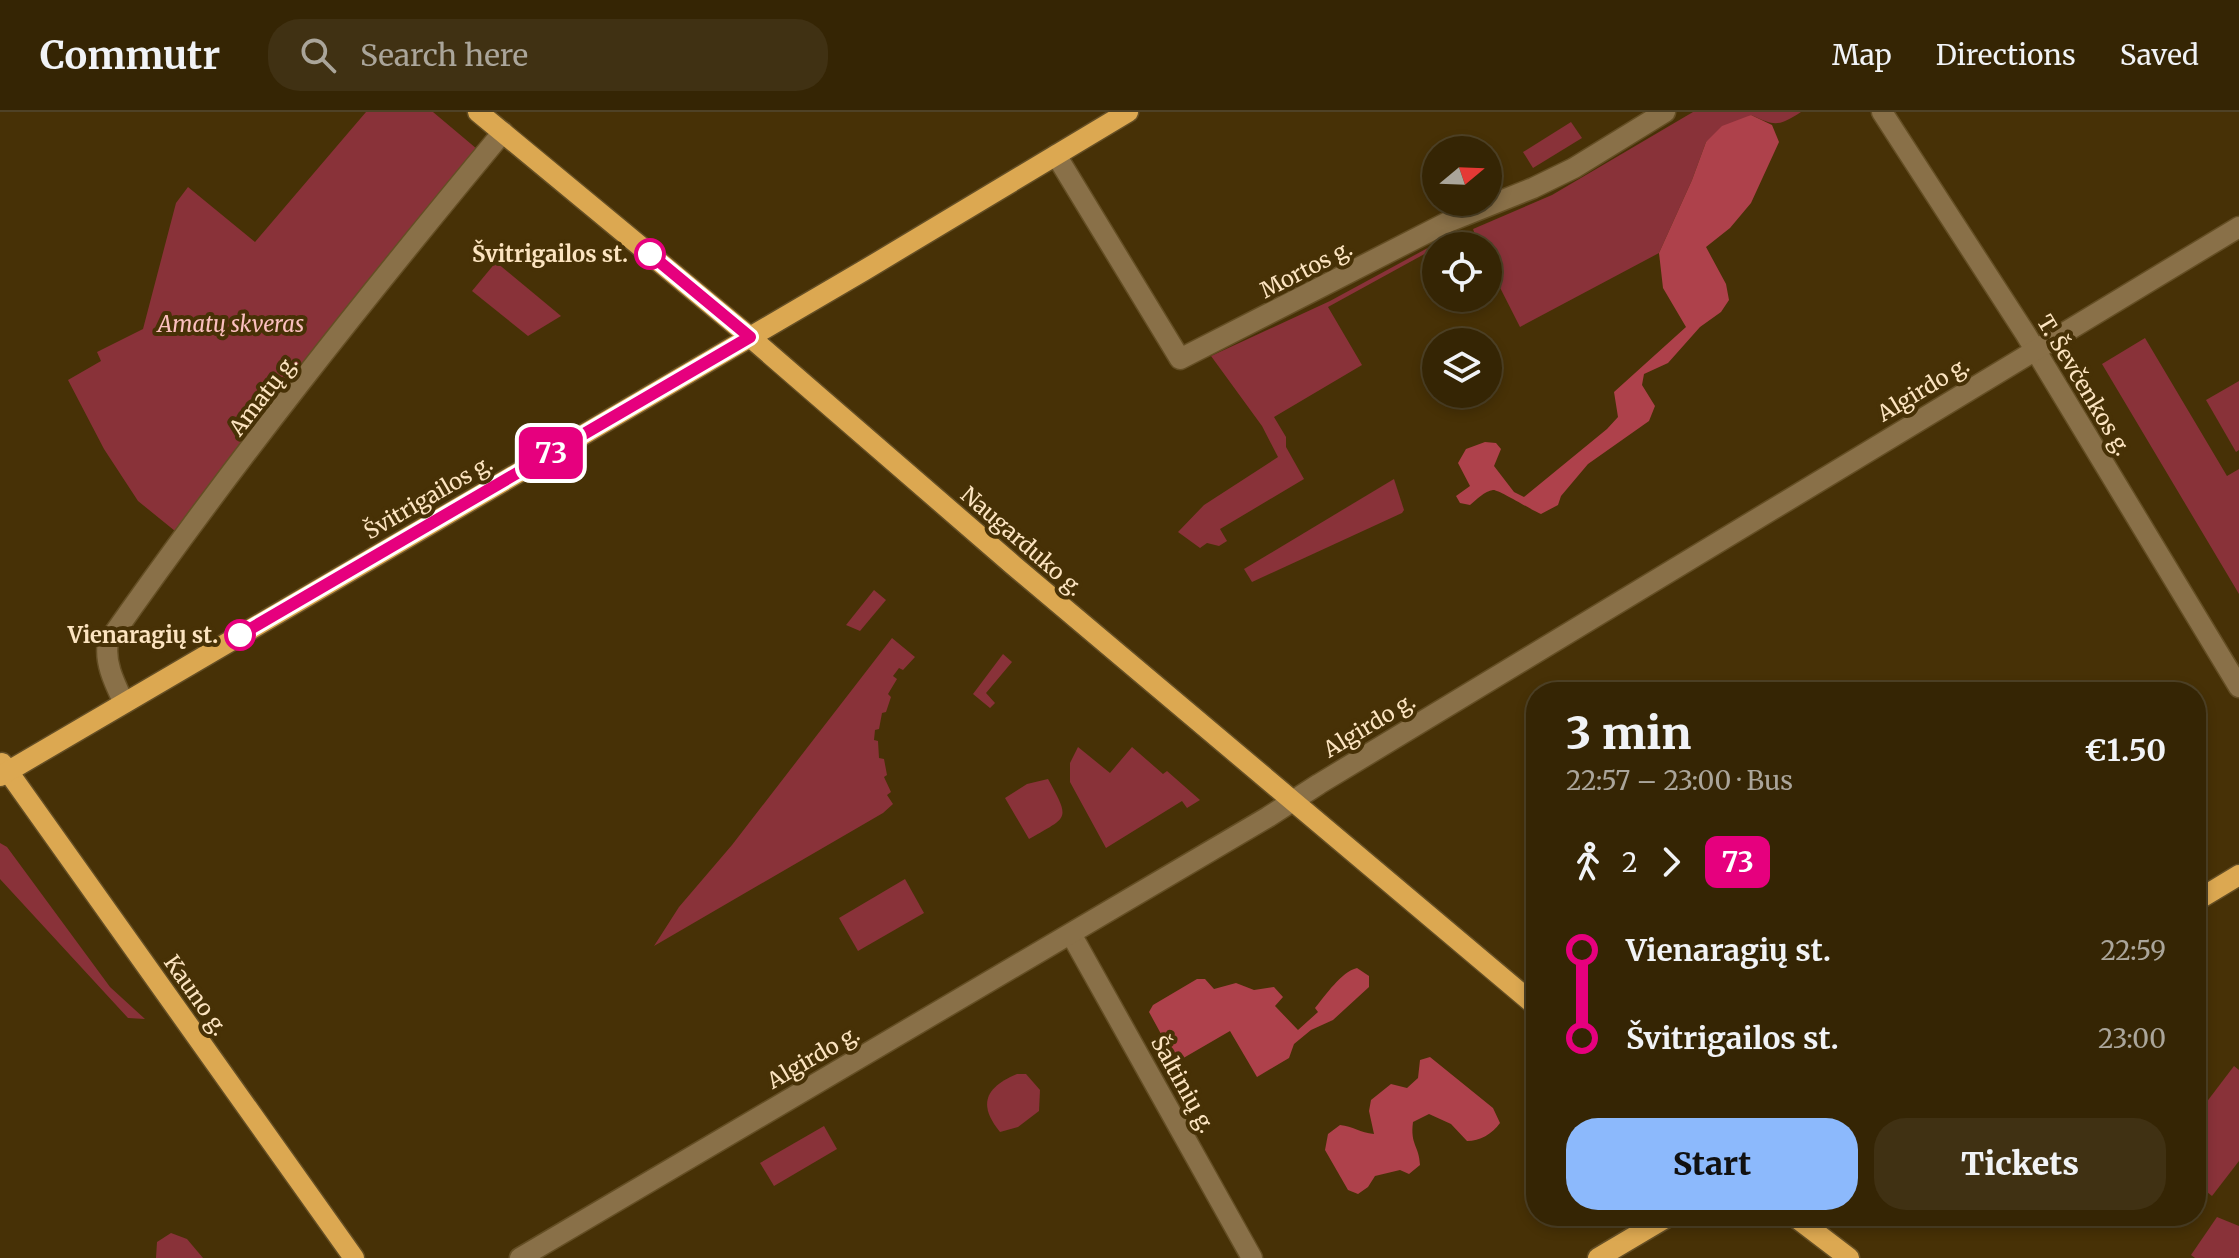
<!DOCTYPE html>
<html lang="en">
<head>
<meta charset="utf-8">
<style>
	:root { --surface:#352504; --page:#403113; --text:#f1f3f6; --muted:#aaa59a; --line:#4f4226; --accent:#8cb9fc }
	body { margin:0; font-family:Merriweather,serif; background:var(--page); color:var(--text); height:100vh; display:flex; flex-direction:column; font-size:30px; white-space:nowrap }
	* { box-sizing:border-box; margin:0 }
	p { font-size:26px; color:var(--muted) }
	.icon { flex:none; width:44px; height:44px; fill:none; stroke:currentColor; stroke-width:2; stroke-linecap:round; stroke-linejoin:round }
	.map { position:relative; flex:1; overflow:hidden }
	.side { position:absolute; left:1526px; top:570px; width:680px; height:544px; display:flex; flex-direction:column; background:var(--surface); border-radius:32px; box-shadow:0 4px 12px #0003,0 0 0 2px var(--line) }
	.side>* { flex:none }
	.badge { padding:0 16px; border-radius:12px; font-size:28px; line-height:52px }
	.needle { width:52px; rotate:71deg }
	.buttons { position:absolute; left:1422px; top:24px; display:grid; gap:16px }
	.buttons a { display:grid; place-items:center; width:80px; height:80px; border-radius:50%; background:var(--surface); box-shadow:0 4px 12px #0003,0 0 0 2px var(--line); font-size:40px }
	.map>.badge { position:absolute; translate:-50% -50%; box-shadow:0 0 0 4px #fff }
	.legs { display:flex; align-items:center; gap:12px; height:88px; padding:0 40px; font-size:26px }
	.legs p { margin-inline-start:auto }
	.head { display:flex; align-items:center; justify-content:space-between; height:136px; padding:0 40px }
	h1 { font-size:44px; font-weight:800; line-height:60px }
	.button { display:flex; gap:16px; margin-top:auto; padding:16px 40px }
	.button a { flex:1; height:92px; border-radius:32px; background:var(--accent); color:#111; font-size:32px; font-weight:800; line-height:92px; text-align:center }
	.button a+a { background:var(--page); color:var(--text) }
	ul { padding:0 40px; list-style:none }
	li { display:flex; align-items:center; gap:28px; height:88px; font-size:30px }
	li i { display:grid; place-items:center; width:12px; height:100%; margin:0 10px; background:currentColor }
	li i::after { content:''; width:20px; height:20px; margin:-10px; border:6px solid; border-radius:50%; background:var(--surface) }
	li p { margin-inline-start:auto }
	li:first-child i { background:linear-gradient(#0000 50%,currentColor 0) }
	li:last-child i { background:linear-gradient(currentColor 50%,#0000 0) }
	header { display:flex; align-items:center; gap:48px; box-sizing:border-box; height:112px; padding:0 40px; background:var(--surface); border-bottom:2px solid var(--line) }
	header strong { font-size:38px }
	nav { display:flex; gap:44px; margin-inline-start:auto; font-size:28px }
	.search { width:560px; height:72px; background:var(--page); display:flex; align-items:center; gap:20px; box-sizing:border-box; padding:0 28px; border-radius:32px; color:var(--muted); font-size:30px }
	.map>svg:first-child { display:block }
	.green { fill:#893239 }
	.forest { fill:#ae414b }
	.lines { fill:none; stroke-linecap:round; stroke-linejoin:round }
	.minor-casing { stroke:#644e24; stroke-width:23 }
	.major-casing { stroke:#644e24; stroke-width:23 }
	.minor { stroke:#897048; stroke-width:20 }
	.major { stroke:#dca851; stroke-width:20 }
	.line-1-casing { stroke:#fff; stroke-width:18 }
	.line-1 { stroke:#e6007e; stroke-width:12 }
	.stop-1-dot { fill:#fff; stroke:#e6007e; stroke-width:4 }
	.labels { text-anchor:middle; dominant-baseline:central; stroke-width:8; stroke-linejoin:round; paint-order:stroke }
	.stop-label { font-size:22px; font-weight:bold; fill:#fce4c0; stroke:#473106; text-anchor:end }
	.street-label { font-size:22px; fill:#fce4c0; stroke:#473106 }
	.park-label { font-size:22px; font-style:italic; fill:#fbbfbf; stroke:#473106 }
</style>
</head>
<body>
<header>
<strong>Commutr</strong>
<div class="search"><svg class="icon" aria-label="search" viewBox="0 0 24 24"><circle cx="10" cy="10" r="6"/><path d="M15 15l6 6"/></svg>Search here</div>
<nav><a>Map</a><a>Directions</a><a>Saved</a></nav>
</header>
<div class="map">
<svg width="2239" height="1146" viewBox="0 0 2239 1146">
	<rect width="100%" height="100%" fill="#473106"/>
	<g class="green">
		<path d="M366,0H433L477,37L175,419L138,389L104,337L68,268L101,249L97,240L143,217L176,91L188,75L255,130Z"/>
		<path d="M1693,0H1801C1778,15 1775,14 1751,3L1706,30L1692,68L1659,141L1520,215L1488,152V134H1479L1473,117L1552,83Z"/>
		<path d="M1571,10L1582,26L1533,56L1523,40Z"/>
		<path d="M1448,125L1450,128L1328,195L1362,253L1274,305L1286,325V335L1304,367L1220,417L1227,429L1219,434L1207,431L1200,436L1178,420L1204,393L1278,345L1262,314L1211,244L1330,189Z"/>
		<path d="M496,150L561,204L528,224L472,179Z"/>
		<path d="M2145,226L2227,364L2239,357V482L2102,252Z"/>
		<path d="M2239,269V338L2236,340L2206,288Z"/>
		<path d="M1394,367L1404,398L1402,401L1252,470L1244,457Z"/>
		<path d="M874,478L886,488L860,519L846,513Z"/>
		<path d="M892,526L915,545L903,558L899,556L893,564L897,567L888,582L891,585L886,600L882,601L879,617L875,618L874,628L878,629L879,646L884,647L887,663L884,665L891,680L887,683L893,692L883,701L654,834L679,795L732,733Z"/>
		<path d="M1003,542L1012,550L986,581L995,591L990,596L973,582Z"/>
		<path d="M1078,635L1110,661L1132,635L1163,662L1167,659L1200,688L1187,696L1182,689L1106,736L1070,670V651Z"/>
		<path d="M1048,667C1071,709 1068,704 1029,727L1005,686L1027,672Z"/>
		<path d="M0,731L7,735L110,875L145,907L128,906L0,767Z"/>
		<path d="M905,767L924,801L858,839L839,806Z"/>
		<path d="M2234,954L2239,958V1049L2212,1084L2196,1071V1004Z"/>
		<path d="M1017,962H1026L1040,978L1039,999L1018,1015L1000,1020C977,992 986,975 1017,962Z"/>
		<path d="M824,1014L837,1037L774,1074L760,1051Z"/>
		<path d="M2217,1105L2239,1114V1146H2195L2191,1143Z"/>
		<path d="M171,1121L187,1127L203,1146H156L157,1130Z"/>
	</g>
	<g class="forest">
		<path d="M1751,3L1772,13L1779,30L1751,91L1730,116L1706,135L1726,172L1729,188L1721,200L1700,215L1668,251L1644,262L1642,273L1655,294L1649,309L1588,352L1561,384L1558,393L1541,402C1531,398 1498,377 1493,378C1485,379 1476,388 1470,393L1460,391L1456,384L1470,374L1458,351L1466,337L1485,330L1496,331L1501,337L1494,354L1514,380L1524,385L1607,317L1618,305L1614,280L1686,215L1663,176L1659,141L1692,68L1706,30L1722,14Z"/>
		<path d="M1357,856L1369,864V875L1333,908L1311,918L1294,932L1289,946L1257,965L1230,919L1180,948L1172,942L1149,900L1153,893L1197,867H1205L1214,877L1236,871L1254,878L1274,875L1283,885L1275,894L1298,918L1318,900L1315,896C1326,883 1341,860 1357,856Z"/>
		<path d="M1430,945L1493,996L1500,1011C1492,1022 1480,1029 1467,1029L1451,1012L1429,1002L1413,1010C1410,1033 1419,1033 1420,1053L1409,1062L1400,1058L1375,1064L1368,1075L1358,1082L1348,1078L1325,1038L1328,1022L1340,1013C1353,1014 1360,1021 1374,1022L1369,999L1371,988L1391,972L1407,976L1418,966L1420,948Z"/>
	</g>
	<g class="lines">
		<g class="minor-casing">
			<g id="minor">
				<path d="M1882,0L2025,221L2239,575"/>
				<path d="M1056,43L1180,247L1448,110L1533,76L1574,56L1665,0"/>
				<path d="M124,591C115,572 104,551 108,530C231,354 366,185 503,20"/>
				<path d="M1071,822L1252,1146"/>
				<path d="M520,1146L1268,705L1319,672L2239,115"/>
			</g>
		</g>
		<g class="major-casing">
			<g id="major">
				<path d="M478,0L750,225L1013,453L1536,894"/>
				<path d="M2,651L354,1146"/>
				<path d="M0,664L863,159L1128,0"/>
				<path d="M2196,789L2239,763"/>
				<path d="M1794,1104L1849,1146"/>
				<path d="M1598,1146L1669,1104"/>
			</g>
		</g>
		<use href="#minor" class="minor"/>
		<use href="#major" class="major"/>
	</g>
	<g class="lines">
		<g class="line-1-casing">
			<path id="line-1" d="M240,523L750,225L650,142"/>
		</g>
		<use href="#line-1" class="line-1"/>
	</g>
	<g class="stop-1-dot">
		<circle cx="650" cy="142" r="14"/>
		<circle cx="240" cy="523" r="14"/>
	</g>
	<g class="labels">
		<g class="stop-label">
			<text x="628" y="142">Švitrigailos st.</text>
			<text x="218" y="523">Vienaragių st.</text>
		</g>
		<g class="street-label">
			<text transform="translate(1306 157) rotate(-27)">Mortos g.</text>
			<text transform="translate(2084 273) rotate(59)">T. Ševčenkos g.</text>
			<text transform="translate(1923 277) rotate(-31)">Algirdo g.</text>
			<text transform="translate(263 283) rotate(-52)">Amatų g.</text>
			<text transform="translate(428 385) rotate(-30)">Švitrigailos g.</text>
			<text transform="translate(1022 429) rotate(41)">Naugarduko g.</text>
			<text transform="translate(1369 613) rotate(-31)">Algirdo g.</text>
			<text transform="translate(196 883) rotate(55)">Kauno g.</text>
			<text transform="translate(813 945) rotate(-30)">Algirdo g.</text>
			<text transform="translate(1183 972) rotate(61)">Šaltinių g.</text>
		</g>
		<g class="park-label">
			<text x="231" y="212">Amatų skveras</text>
		</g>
	</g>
</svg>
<div class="buttons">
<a><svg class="needle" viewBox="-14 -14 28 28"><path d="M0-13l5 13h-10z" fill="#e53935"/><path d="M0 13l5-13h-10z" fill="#aaa59a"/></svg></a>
<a><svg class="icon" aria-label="locate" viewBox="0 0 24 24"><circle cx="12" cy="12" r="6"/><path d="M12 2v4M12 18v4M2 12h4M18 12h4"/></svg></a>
<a><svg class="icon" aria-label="layers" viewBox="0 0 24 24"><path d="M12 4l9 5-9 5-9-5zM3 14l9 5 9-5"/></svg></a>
</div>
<b class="badge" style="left:551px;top:341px;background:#e6007e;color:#fff">73</b>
<section class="side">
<div class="head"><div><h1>3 min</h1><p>22:57 – 23:00 · Bus</p></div><b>€1.50</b></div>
<div class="legs"><svg class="icon" aria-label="walk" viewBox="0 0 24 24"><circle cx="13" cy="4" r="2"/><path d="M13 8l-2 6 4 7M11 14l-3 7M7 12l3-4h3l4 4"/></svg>2<svg class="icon" aria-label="forward" viewBox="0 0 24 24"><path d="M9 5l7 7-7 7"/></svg><b class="badge" style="background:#e6007e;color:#fff">73</b></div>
<ul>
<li><i style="color:#e6007e"></i><b>Vienaragių st.</b><p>22:59</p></li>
<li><i style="color:#e6007e"></i><b>Švitrigailos st.</b><p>23:00</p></li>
</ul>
<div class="button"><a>Start</a><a>Tickets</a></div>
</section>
</div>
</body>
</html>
